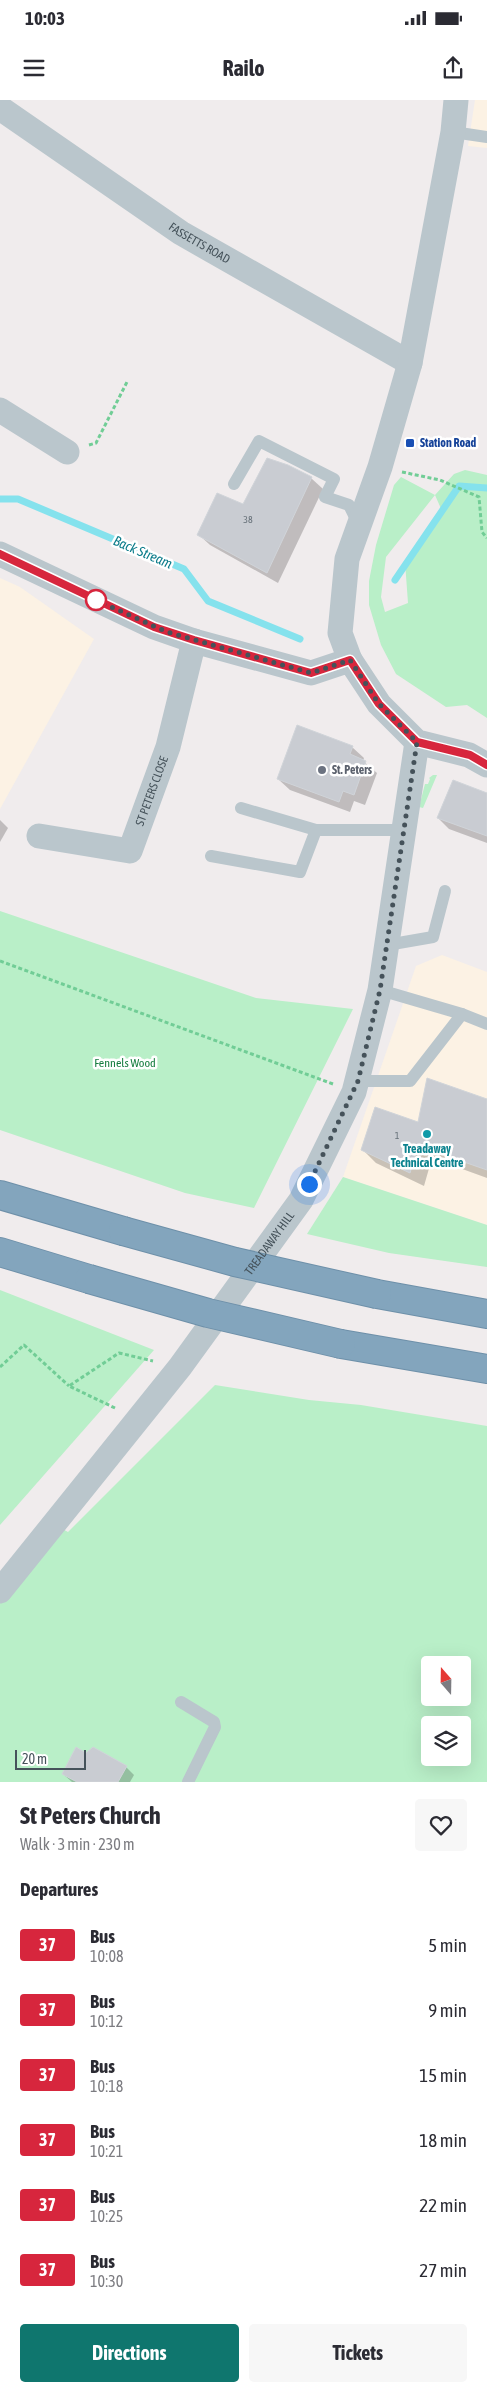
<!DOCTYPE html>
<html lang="en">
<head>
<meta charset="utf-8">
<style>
	:root { --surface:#fff; --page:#f7f7f7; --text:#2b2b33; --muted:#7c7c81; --accent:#0f766e }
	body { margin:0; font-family:"Asap Condensed",sans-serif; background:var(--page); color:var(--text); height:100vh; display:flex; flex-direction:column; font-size:19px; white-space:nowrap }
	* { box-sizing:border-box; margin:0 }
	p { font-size:16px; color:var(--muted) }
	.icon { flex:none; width:28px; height:28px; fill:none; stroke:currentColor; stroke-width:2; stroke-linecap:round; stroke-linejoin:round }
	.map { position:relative; height:1682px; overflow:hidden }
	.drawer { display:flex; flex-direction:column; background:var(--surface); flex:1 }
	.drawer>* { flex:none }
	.badge { padding:0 10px; border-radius:4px; font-size:18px; line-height:32px }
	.needle { width:32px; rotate:340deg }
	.controls { position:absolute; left:421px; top:1556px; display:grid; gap:10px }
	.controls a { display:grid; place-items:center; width:50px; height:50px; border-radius:5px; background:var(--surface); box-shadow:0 5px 20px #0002; font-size:25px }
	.scale { position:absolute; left:15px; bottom:12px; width:71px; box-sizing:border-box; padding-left:5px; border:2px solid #45525a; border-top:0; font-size:14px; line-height:18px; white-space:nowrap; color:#45525a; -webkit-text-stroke:4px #fff; paint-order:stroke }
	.you { position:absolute; width:25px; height:25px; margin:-12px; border:4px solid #fff; border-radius:50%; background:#1a73e8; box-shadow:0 0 0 8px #1a73e833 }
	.map>.badge { position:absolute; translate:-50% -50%; box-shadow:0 0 0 2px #fff }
	h2 { padding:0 20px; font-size:19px; line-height:45px }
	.round { display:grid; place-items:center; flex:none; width:52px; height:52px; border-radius:5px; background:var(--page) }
	.headline { display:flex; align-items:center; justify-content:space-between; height:85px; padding:0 20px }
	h1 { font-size:24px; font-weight:700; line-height:38px }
	.action { display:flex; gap:10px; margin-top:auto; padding:10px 20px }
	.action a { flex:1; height:58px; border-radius:5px; background:var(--accent); color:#fff; font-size:20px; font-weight:700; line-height:58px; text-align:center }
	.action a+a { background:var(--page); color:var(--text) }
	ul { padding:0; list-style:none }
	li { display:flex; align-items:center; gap:15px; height:65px; padding:0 20px }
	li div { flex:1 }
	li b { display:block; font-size:19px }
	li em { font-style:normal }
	li .badge { min-width:55px; font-weight:700; text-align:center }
	.status { display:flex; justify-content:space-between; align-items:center; height:35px; padding:0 25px; background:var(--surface); direction:ltr }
	.status svg { height:14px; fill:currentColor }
	header { display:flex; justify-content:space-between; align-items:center; height:65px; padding:0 20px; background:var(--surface); font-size:22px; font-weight:700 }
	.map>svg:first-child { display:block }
	.commercial { fill:#fcf2e4 }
	.green { fill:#b9efc8; fill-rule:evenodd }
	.shadow { fill:#0003 }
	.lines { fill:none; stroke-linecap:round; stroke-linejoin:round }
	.stream { stroke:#85e2ed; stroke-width:7 }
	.building { fill:#c9ccd2; stroke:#d0d4d9 }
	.motorway-casing { stroke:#6e90a9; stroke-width:30 }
	.path { stroke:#71cd96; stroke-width:3; stroke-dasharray:4 2.5; stroke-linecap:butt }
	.service { stroke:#bac6cc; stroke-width:12 }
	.minor { stroke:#bac6cc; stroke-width:25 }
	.motorway { stroke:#83a5bd; stroke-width:28 }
	.motorway-bridge-casing { stroke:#6e90a9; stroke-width:30; stroke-linecap:butt }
	.motorway-bridge { stroke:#83a5bd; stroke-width:28 }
	.line-casing { stroke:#fff; stroke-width:11 }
	.line { stroke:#d7263d; stroke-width:8 }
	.walk { stroke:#45525a; stroke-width:5; stroke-dasharray:0 9 }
	.transit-dot { fill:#1a4fb4; stroke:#fff; stroke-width:2 }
	.stop-dot { fill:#fff; stroke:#d7263d; stroke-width:2.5 }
	.worship-dot { fill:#6b7280; stroke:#fff; stroke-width:2 }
	.culture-dot { fill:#0f9aa8; stroke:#fff; stroke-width:2 }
	.labels { text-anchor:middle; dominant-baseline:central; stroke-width:5; stroke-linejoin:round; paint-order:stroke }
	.number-label { font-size:10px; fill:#667078 }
	.street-label { font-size:12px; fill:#45525a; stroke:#fff }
	.transit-label { font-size:12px; font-weight:bold; fill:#164399; stroke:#fff; text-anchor:start }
	.worship-label { font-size:12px; font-weight:bold; fill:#5b616d; stroke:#fff; text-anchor:start }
	.park-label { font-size:12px; fill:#157c3e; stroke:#fff }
	.culture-label { font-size:12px; font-weight:bold; fill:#0d838f; stroke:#fff }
	.water-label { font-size:14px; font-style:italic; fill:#0b7c8a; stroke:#fff }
</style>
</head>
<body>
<div class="status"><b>10:03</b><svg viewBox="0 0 49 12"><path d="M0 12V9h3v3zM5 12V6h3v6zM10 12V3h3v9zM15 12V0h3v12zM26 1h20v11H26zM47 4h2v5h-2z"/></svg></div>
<header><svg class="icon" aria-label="menu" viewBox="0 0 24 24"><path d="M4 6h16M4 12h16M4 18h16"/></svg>Railo<svg class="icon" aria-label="share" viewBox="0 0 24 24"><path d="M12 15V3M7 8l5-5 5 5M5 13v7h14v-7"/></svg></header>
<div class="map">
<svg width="487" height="1682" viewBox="0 0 487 1682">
	<rect width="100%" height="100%" fill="#f0eced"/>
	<g class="commercial">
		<path d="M475,0H487V48L468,46Z"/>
		<path d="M0,478L20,487L94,539L0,709Z"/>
		<path d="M442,855L487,872V1125L343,1077L416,866Z"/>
	</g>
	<g class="green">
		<path d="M465,370L487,375V618L467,605L446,607L396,574L381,545L369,505V481L376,445L394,385L401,377L435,395L454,374ZM435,395L442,411L405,462L408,503L385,512L381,497L386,457Z"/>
		<path d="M433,675H437L423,708L419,707L425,684H428L430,679L429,678Z"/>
		<path d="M0,811L256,898L353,909L254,1108L185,1093L0,1030Z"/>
		<path d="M343,1077L487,1125V1167L389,1153L307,1134Z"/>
		<path d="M0,1190L154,1250L0,1425Z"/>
		<path d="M215,1285L309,1300L361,1305L487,1326V1682H0V1493L59,1427L68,1432ZM430,1565H462V1598H430ZM430,1625H462V1658H430Z"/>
	</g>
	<g class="shadow">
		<path d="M311,378L323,389L278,483L210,445L198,434L244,406Z"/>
		<path d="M352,647L364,658L363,661L377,673L365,705L354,701L350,712L290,690L278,679Z"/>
		<path d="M487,694V743L449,729L438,718Z"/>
		<path d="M0,720L8,728L0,742Z"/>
		<path d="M487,1000V1078L432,1058L424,1086L376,1063L362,1049L419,1023Z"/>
		<path d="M86,1654L126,1667L134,1675L130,1682H72L63,1674Z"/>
	</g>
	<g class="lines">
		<g class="stream">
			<path d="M0,399H18L184,469L208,501L300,539"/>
			<path d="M395,480L459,386L487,388"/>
		</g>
	</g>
	<g class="building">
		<path d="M267,358L288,365L312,377L267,473L197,435L217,393L243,404Z"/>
		<path d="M297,625L353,646L350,654L366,661L354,695L343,691L339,702L277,679Z"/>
		<path d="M453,680L487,693V736L437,718Z"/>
		<path d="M427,978L487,999V1070L418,1046L410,1073L361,1050L375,1007L418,1022Z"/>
		<path d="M76,1647L86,1653L93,1647L127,1666L118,1682H77L62,1674Z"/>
	</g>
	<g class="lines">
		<g class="motorway-casing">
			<g id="motorway">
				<path d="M0,1095L123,1131"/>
				<path d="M0,1152L89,1179"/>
				<path d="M377,1194L487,1214"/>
				<path d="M341,1244L487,1269"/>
			</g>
		</g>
		<g class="path">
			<path d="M89,345L96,343L128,280"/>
			<path d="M402,372L440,380L479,397L482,432L487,438"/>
			<path d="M0,861L333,984"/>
			<path d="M0,1267L24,1245L69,1286"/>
			<path d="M115,1308L69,1286L119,1253L153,1261"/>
		</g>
		<g class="service">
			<path d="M453,32L487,37"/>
			<path d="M234,384L259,341L334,379L325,397L349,405L359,425"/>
			<path d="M241,708L316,730H404"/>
			<path d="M211,756L300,772L316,730"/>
			<path d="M387,845L433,837L445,791"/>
			<path d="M380,890L462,914"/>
			<path d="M358,981H410L462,914L487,924"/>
			<path d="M181,1602L214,1622L215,1627L188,1682"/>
		</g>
		<g class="minor">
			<path id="s1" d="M0,8L181,133L410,263"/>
			<path d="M0,310L67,352"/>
			<path d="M0,454L154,527L194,541L311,573L350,560L379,604L417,642L469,655L487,665"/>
			<path d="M350,560L340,533L347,459L380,367L410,263L453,32L456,0"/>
			<path id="s2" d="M39,736L130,751L168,647L194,541"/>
			<path id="s3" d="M0,1491L180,1267L301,1100L354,992L380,890L417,642"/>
		</g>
		<use href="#motorway" class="motorway"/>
		<g class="motorway-bridge-casing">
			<g id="motorway-bridge">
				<path d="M123,1131L235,1162L377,1194"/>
				<path d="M89,1179L208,1213L341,1244"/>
			</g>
		</g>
		<use href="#motorway-bridge" class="motorway-bridge"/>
	</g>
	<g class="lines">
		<g class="line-casing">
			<path id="line" d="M0,454L154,527L194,540L311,573L350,560L379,604L417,642L470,655L487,665"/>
		</g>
		<use href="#line" class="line"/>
		<path class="walk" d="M96,500L167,532L311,573L350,560L379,604L417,642L380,890L358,981L309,1084"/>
	</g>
	<rect class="transit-dot" x="405" y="338" width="10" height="10" rx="2.5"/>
	<circle class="stop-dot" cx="96" cy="500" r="10"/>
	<circle class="worship-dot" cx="322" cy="670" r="5"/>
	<circle class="culture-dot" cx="427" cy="1034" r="5"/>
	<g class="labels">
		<g class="number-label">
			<text x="248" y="419">38</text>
			<text x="397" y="1035">1</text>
		</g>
		<g class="street-label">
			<text stroke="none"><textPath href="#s1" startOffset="241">FASSETTS ROAD</textPath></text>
			<text stroke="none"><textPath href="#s2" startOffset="156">ST PETERS CLOSE</textPath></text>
			<text stroke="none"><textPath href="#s3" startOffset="440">TREADAWAY HILL</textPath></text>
		</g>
		<g class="transit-label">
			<text x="420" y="343">Station Road</text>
		</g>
		<g class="worship-label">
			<text x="332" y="670">St. Peters</text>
		</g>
		<g class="park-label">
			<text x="125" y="963">Fennels Wood</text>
		</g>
		<g class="culture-label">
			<text x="427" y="1049">Treadaway<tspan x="427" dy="14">Technical Centre</tspan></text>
		</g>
		<g class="water-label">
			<text transform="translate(143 452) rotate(23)">Back Stream</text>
		</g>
	</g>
</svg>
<div class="controls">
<a><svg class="needle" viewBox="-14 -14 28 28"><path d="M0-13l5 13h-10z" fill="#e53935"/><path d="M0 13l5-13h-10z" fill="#7c7c81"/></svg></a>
<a><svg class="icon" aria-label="layers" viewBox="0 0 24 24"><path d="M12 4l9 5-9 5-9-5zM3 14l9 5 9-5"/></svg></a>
</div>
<div class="scale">20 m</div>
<div class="you" style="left:309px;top:1084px"></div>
</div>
<section class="drawer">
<div class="headline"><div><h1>St Peters Church</h1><p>Walk · 3 min · 230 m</p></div><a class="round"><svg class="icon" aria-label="heart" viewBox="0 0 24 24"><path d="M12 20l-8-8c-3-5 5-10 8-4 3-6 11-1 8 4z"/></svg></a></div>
<h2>Departures</h2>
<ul>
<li><span class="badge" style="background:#d7263d;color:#fff">37</span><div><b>Bus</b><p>10:08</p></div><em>5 min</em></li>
<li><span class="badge" style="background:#d7263d;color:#fff">37</span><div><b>Bus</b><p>10:12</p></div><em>9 min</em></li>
<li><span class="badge" style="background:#d7263d;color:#fff">37</span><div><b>Bus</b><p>10:18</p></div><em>15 min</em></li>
<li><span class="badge" style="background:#d7263d;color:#fff">37</span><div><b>Bus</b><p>10:21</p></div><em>18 min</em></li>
<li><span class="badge" style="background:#d7263d;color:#fff">37</span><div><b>Bus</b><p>10:25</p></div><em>22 min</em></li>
<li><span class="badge" style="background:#d7263d;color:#fff">37</span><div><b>Bus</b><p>10:30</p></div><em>27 min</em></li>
</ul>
<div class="action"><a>Directions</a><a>Tickets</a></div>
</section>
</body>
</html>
